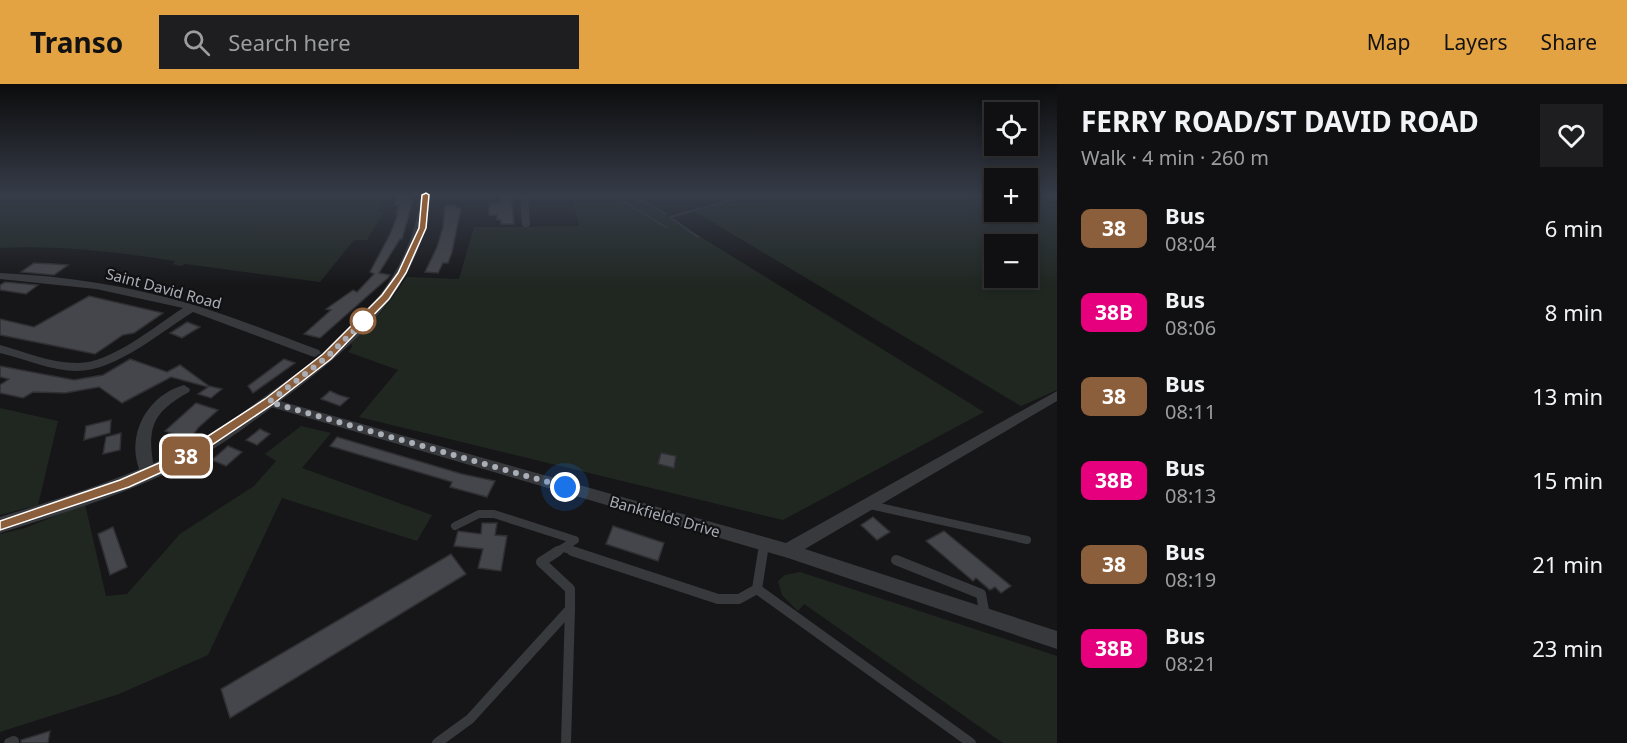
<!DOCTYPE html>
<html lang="en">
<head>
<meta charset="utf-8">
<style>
	:root { --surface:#101012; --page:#1e1e20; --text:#f1f3f6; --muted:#9c9d9f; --line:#303032; --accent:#e4a342 }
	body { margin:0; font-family:"Noto Sans",sans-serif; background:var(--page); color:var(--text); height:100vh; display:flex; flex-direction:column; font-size:22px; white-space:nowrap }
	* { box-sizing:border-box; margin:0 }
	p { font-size:20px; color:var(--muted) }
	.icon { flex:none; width:33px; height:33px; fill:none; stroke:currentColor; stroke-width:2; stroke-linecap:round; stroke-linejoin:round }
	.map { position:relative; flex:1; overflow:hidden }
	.side { display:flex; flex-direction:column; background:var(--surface); width:570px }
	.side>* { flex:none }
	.badge { padding:0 12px; border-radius:9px; font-size:21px; line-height:39px }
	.fabs { position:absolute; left:984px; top:18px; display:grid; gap:12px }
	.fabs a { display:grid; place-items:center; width:54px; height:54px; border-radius:0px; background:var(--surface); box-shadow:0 3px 9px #0003,0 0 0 2px var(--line); font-size:30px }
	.you { position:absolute; width:30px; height:30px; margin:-15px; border:4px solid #fff; border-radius:50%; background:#1a73e8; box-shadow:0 0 0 9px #1a73e833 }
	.map>.badge { position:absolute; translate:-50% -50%; box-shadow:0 0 0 3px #fff }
	.round { display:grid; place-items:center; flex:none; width:63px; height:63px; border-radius:0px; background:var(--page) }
	.headline { display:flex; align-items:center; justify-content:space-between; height:102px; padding:0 24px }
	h1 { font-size:28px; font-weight:700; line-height:45px }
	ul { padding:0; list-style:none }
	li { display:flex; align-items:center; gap:18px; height:84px; padding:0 24px }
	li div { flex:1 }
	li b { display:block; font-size:22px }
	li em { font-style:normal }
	li .badge { min-width:66px; font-weight:700; text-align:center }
	header { display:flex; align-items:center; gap:36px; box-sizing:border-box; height:84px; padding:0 30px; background:var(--accent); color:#111 }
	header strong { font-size:28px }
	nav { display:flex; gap:33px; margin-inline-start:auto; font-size:21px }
	.search { width:420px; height:54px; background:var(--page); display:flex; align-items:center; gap:15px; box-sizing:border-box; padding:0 21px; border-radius:0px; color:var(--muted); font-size:22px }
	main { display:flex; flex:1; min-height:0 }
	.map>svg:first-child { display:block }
	.green { fill:#202721; fill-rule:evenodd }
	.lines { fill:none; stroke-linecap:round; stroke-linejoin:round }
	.stream { stroke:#2f383d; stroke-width:2 }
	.building { fill:#45464b; stroke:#303034; stroke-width:1.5 }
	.service-far2 { stroke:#37393d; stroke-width:4.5 }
	.service-far1 { stroke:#37393d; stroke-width:8 }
	.service { stroke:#37393d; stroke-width:10 }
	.minor { fill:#37393d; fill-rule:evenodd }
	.tertiary { fill:#37393d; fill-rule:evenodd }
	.line { fill:#8b5e3c; stroke:#fff; stroke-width:1.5 }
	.walk { stroke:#a9aeb7; stroke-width:6; stroke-dasharray:0 10.8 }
	.stop-dot { fill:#fff; stroke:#8b5e3c; stroke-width:3 }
	.labels { text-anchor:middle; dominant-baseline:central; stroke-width:4.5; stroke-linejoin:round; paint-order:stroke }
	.street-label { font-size:15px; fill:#a9aeb7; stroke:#111113 }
</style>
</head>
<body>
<header>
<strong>Transo</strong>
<div class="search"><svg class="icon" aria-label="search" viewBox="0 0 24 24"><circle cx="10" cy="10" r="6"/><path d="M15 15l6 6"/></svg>Search here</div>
<nav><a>Map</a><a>Layers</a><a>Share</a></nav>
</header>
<main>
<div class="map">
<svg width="1057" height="659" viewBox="0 0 1057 659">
	<rect width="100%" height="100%" fill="#161618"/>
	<g class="green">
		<path d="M0,111H385L378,127L383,129L367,156H354L320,198L185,180L181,182L173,180L175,177C116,168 60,161 0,164Z"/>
		<path d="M571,111H633L984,328L783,436L359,333L398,286L348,268L352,263L351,259L384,225L407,193L459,195L474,143L579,142Z"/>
		<path d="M752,111H994V128H1028V111L1057,122V306L1021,322L692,126ZM994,160H1028V194H994Z"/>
		<path d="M0,324L58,337L38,421L0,431Z"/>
		<path d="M301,342L331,349L302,384L432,431L417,457L282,414L208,571L119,610L0,648V450L25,444L85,420L106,512L127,510L180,450L254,402L276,377L265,370Z"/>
		<path d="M800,488L1057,572V659H1003L804,520L798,527L782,511L778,497L785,491Z"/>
	</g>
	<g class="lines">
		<g class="stream">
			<path d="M613,111L667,144"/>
			<path d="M633,111L666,130"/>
			<path d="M758,111H761"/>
			<path d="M698,153L670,133L750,111"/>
		</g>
	</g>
	<g class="building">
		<path d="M399,111H413V117L402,155H400L379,189L390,191L388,194L320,254L304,250L331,226L326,225L353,206L357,208L374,190L370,188L390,150L398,130H396L399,121H395Z"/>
		<path d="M511,111L514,140H501V136H497V131H489V119H500L499,112Z"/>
		<path d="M445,121H456V124H461L452,168L448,179H443L438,189L425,188L437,163L443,143Z"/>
		<path d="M34,179L54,180L68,181L54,191L21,188Z"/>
		<path d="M5,198L38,201L26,210L0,206V201Z"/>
		<path d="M89,212L163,229L134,249L123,251L95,270L0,251V235L34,243Z"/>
		<path d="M187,238L200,243L182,254L170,249Z"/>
		<path d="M130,275L167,288L180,281L209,302L222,305L211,314L198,310L208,303L171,293L122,319L99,303L65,309L33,308L23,314L0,309V301L9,295L0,293V282L74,296L103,291Z"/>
		<path d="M284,275L295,279L253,309L248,302Z"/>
		<path d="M330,307L339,311L349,314L340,322L321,315Z"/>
		<path d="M196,319L218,326L198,344L190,355L165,347Z"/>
		<path d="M111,336L110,349L84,356L86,342Z"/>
		<path d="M260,345L270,350L257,361L246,356Z"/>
		<path d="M121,349L120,366L103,370L106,353Z"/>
		<path d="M337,353L462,390L495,397L487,413L450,403L452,398L330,362Z"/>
		<path d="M228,362L242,368L226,382L212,376Z"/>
		<path d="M661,369L676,372L674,384L658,380Z"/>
		<path d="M873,433L890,448L877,456L861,441Z"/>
		<path d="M482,439H497L495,451L507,452L501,487L478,484L483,465L454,462L458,447L481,450Z"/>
		<path d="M613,442L664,459L658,477L606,460Z"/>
		<path d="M113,443L127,483L110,491L98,450Z"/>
		<path d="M944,447L1011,502L1001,509L995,503L990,506L976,494L973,497L926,457Z"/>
		<path d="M451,470L466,490L230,634L221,605Z"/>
		<path d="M50,647L48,659H21V656Z"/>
	</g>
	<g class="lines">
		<path class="service-far2" d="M663,111L680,113L702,111"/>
		<g class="service-far1">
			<path d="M870,421L1027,456"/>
			<path d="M455,442L479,430H494L575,456L563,464"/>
			<path d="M556,468L563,464L577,468"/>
			<path d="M763,468L764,460"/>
		</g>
		<g class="service">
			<path d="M572,467L718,515H739L757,505"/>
			<path d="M896,476L981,510L985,532"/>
			<path d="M757,505L971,659"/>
			<path d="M757,505L763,467"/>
			<path d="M9,659L14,657"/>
			<path d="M437,659L470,635L570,525V505L541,478L558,467"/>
			<path d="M566,659L570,525"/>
		</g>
		<g class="minor">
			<path d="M520,111H528L530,141L526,144L522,141Z"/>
			<path d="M0,189C66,192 131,202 194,221C237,234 278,251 319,266L321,269L315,273L311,272L193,228C162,247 116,287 77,287C52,287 25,275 0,269V261C25,268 51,279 77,279C110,280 155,242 183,224L96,205L0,195Z"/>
			<path d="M184,301L190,305L189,308C149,330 147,346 155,389L153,393H143C123,356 145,312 184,301Z"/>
			<path d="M1057,307V317L805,465L1057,547V565L788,474L264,321L262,318L269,314L786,459Z"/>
		</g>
		<path class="tertiary" d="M421,111H431C422,207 350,265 278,319C252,338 227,358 199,373C137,407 67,428 0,449V433C62,414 125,394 184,365C213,351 239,331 264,313C338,261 409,206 421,111Z"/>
	</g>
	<linearGradient id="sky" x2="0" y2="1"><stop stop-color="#0c0c0d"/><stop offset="0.55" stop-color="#363c48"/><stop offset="1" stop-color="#363c48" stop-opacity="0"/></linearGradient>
	<rect width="1057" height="203" fill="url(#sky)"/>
	<path class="line" d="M426,109L429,111L426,144L406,189L389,215L331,275L273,320L191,375L129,403L0,446V437L120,396L182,369L265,315L323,270L382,211L398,189L419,144L422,111Z"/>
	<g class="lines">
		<path class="walk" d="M363,237L370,231L327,273L269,318L565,403"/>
	</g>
	<circle class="stop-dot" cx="363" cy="237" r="12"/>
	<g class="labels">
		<g class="street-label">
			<text transform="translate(164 204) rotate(15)">Saint David Road</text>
			<text transform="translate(665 432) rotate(16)">Bankfields Drive</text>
		</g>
	</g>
</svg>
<div class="fabs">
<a><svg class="icon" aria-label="locate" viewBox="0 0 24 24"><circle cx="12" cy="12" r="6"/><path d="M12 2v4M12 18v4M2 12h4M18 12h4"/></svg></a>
<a>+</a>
<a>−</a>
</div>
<div class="you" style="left:565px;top:403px"></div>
<b class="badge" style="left:186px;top:372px;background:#8b5e3c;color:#fff">38</b>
</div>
<section class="side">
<div class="headline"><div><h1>FERRY ROAD/ST DAVID ROAD</h1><p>Walk · 4 min · 260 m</p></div><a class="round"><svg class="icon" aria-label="heart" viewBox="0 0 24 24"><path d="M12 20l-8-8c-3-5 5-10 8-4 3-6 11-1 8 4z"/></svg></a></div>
<ul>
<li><span class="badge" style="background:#8b5e3c;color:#fff">38</span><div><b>Bus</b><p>08:04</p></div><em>6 min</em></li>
<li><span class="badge" style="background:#e6007e;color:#fff">38B</span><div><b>Bus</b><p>08:06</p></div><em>8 min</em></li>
<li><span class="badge" style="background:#8b5e3c;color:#fff">38</span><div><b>Bus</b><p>08:11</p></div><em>13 min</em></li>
<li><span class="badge" style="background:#e6007e;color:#fff">38B</span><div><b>Bus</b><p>08:13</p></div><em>15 min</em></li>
<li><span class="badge" style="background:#8b5e3c;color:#fff">38</span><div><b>Bus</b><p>08:19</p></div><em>21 min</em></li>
<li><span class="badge" style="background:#e6007e;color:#fff">38B</span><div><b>Bus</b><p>08:21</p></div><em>23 min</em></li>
</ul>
</section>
</main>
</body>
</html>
